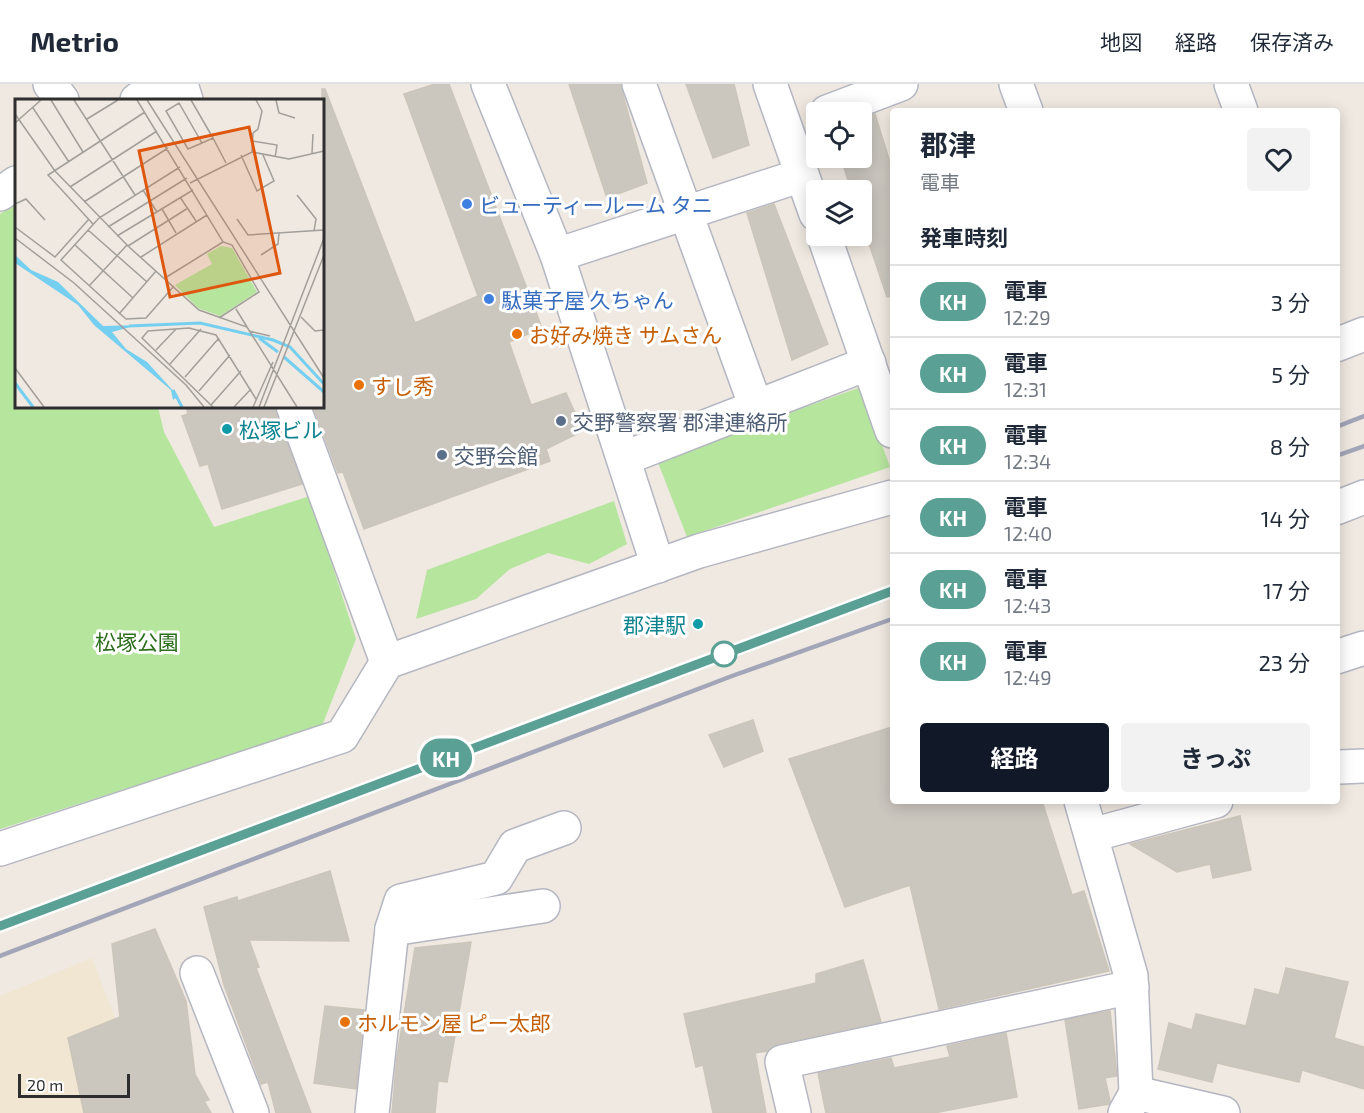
<!DOCTYPE html>
<html lang="ja">
<head>
<meta charset="utf-8">
<style>
	:root { --surface:#fff; --page:#f2f2f3; --text:#1f2937; --muted:#747a83; --line:#e0e1e3; --accent:#111827 }
	body { margin:0; font-family:"Exo 2","Noto Sans JP",sans-serif; background:var(--page); color:var(--text); height:100vh; display:flex; flex-direction:column; font-size:22px; white-space:nowrap }
	* { box-sizing:border-box; margin:0 }
	p { font-size:20px; color:var(--muted) }
	.icon { flex:none; width:33px; height:33px; fill:none; stroke:currentColor; stroke-width:2; stroke-linecap:round; stroke-linejoin:round }
	.map { position:relative; flex:1; overflow:hidden }
	.details { position:absolute; left:890px; top:24px; width:450px; height:696px; display:flex; flex-direction:column; background:var(--surface); border-radius:6px; box-shadow:0 3px 15px #0003 }
	.details>* { flex:none }
	.badge { padding:0 12px; border-radius:20px; font-size:21px; line-height:39px }
	.buttons { position:absolute; left:806px; top:18px; display:grid; gap:12px }
	.buttons a { display:grid; place-items:center; width:66px; height:66px; border-radius:6px; background:var(--surface); box-shadow:0 3px 15px #0003; font-size:30px }
	.scale { position:absolute; left:18px; bottom:15px; width:112px; box-sizing:border-box; padding-left:6px; border:3px solid #2e2e2e; border-top:0; font-size:16px; line-height:21px; white-space:nowrap; color:#2e2e2e; -webkit-text-stroke:4px #fff; paint-order:stroke }
	.map>.badge { position:absolute; translate:-50% -50%; box-shadow:0 0 0 3px #fff }
	h2 { padding:0 30px; font-size:22px; line-height:54px }
	.round { display:grid; place-items:center; flex:none; width:63px; height:63px; border-radius:6px; background:var(--page) }
	.head { display:flex; align-items:center; justify-content:space-between; height:102px; padding:0 30px }
	h1 { font-size:28px; font-weight:700; line-height:45px }
	.action { display:flex; gap:12px; margin-top:auto; padding:12px 30px }
	.action a { flex:1; height:69px; border-radius:6px; background:var(--accent); color:#fff; font-size:24px; font-weight:700; line-height:69px; text-align:center }
	.action a+a { background:var(--page); color:var(--text) }
	ul { padding:0; list-style:none }
	li { display:flex; align-items:center; gap:18px; height:72px; padding:0 30px; border-top:2px solid var(--line) }
	li div { flex:1 }
	li b { display:block; font-size:22px }
	li em { font-style:normal }
	li .badge { min-width:66px; font-weight:700; text-align:center }
	header { display:flex; align-items:center; gap:36px; box-sizing:border-box; height:84px; padding:0 30px; background:var(--surface); border-bottom:2px solid var(--line) }
	header strong { font-size:28px }
	nav { display:flex; gap:33px; margin-inline-start:auto; font-size:21px }
	.map>svg:first-child { display:block }
	.education { fill:#f0e6d1 }
	.green { fill:#b6e59e }
	.building { fill:#cbc7bf; stroke:#cbc5ba; stroke-width:1.5 }
	.lines { fill:none; stroke-linecap:round; stroke-linejoin:round }
	.minor-casing { stroke:#b4b7c1; stroke-width:36 }
	.tertiary-casing { stroke:#b4b7c1; stroke-width:36 }
	.minor { stroke:#fff; stroke-width:33 }
	.tertiary { stroke:#fff; stroke-width:33 }
	.rail { stroke:#a3a6b8; stroke-width:4.5 }
	.line-casing { stroke:#fff; stroke-width:14 }
	.line { stroke:#5ba094; stroke-width:9 }
	.shop-dot { fill:#3f7fe0; stroke:#fff; stroke-width:2 }
	.food-dot { fill:#e8710a; stroke:#fff; stroke-width:2 }
	.service-dot { fill:#5c6f8a; stroke:#fff; stroke-width:2 }
	.culture-dot { fill:#0f9aa8; stroke:#fff; stroke-width:2 }
	.stop-dot { fill:#fff; stroke:#5ba094; stroke-width:3 }
	.labels { text-anchor:middle; dominant-baseline:central; stroke-width:6; stroke-linejoin:round; paint-order:stroke }
	.shop-label { font-size:21px; fill:#366cbe; stroke:#fff; text-anchor:start }
	.food-label { font-size:21px; fill:#c56008; stroke:#fff; text-anchor:start }
	.service-label { font-size:21px; fill:#4e5e75; stroke:#fff; text-anchor:start }
	.culture-label { font-size:21px; fill:#0d838f; stroke:#fff; text-anchor:start }
	.park-label { font-size:21px; fill:#2c6e1b; stroke:#fff }
	.inset-river { fill:none; stroke:#75cff0; stroke-width:3 }
	.inset-road { fill:none; stroke:#a29e99; stroke-width:1.5 }
	.view { fill:#df570e; fill-opacity:0.15; stroke:#df570e; stroke-width:3 }
	.inset-edge { fill:none; stroke:#2e2e2e; stroke-width:3 }
</style>
</head>
<body>
<header>
<strong>Metrio</strong>
<nav><a>地図</a><a>経路</a><a>保存済み</a></nav>
</header>
<div class="map">
<svg width="1364" height="1029" viewBox="0 0 1364 1029">
	<rect width="100%" height="100%" fill="#efe9e1"/>
	<path class="education" d="M92,874L151,1029H0V912Z"/>
	<g class="green">
		<path d="M16,119V322L158,323L164,348L214,443L310,412L356,555L322,642L0,745V130Z"/>
		<path d="M861,303L890,383L687,453L657,376Z"/>
		<path d="M614,417L627,460L589,480L548,469L510,485L476,515L416,535L427,486Z"/>
	</g>
	<g class="building">
		<path d="M435,0H449L542,244L509,258L531,321L566,309L583,347L546,365L550,377L364,445L343,388L338,389L313,322H322V5H325L415,239L478,212L404,10Z"/>
		<path d="M569,0H620L647,99L607,114Z"/>
		<path d="M686,0H734L749,61L713,74Z"/>
		<path d="M875,30L892,85V212L887,213L861,136V106H851L841,74H861V35Z"/>
		<path d="M774,120L828,260L792,276L747,129Z"/>
		<path d="M186,322H275L302,400L222,425L208,380L200,382L182,332L188,330Z"/>
		<path d="M753,636L763,667L724,683L709,651Z"/>
		<path d="M892,643V717H1042L1072,811L1084,807L1109,887L939,925L910,801L845,823L789,675Z"/>
		<path d="M1240,732L1251,786L1213,794L1210,780L1177,788L1130,760Z"/>
		<path d="M330,787L349,857L249,856L259,883L256,884L311,1029H276L268,998L261,1000L224,901L204,823L237,813L238,817Z"/>
		<path d="M155,845L186,917L195,990L209,1016L204,1017L211,1029H84L68,954L120,933L112,860Z"/>
		<path d="M471,858L447,998L438,997L435,1029H392L397,972L415,864Z"/>
		<path d="M863,876L881,938L778,960L768,967L755,969L766,1029H713L703,981L696,983L684,930L816,899V890Z"/>
		<path d="M1286,884L1348,898L1334,954L1364,963V1005L1302,986L1299,998L1217,979L1212,998L1158,985L1169,939L1192,946L1196,930L1246,942L1255,905L1279,911Z"/>
		<path d="M325,922L364,926L356,1005L314,999Z"/>
		<path d="M1110,927L1117,992L1105,994L1110,1017L1109,1020L1079,1025L1065,936Z"/>
		<path d="M1006,949L1017,1013L934,1029H826L818,989L891,974L894,984L950,973L947,962Z"/>
	</g>
	<g class="lines">
		<g class="minor-casing">
			<g id="minor">
				<path d="M50,0L62,16"/>
				<path d="M181,0L186,16"/>
				<path d="M488,0L557,171L658,482"/>
				<path d="M639,0L756,323"/>
				<path d="M770,0L816,130"/>
				<path d="M1016,0L1026,27"/>
				<path d="M1231,0L1241,27"/>
				<path d="M827,28L901,0"/>
				<path d="M824,152L892,347"/>
				<path d="M557,171L802,91"/>
				<path d="M1336,261L1364,250"/>
				<path d="M293,322L387,578"/>
				<path d="M625,374L869,279"/>
				<path d="M1336,424L1364,413"/>
				<path d="M1336,573L1364,564"/>
				<path d="M1340,683L1364,682"/>
				<path d="M1081,717L1131,892L1136,1009L1125,1029"/>
				<path d="M1092,751L1216,717"/>
				<path d="M0,765L342,652L387,578L699,467L892,413"/>
				<path d="M392,845L543,822"/>
				<path d="M197,889L252,1029"/>
				<path d="M1136,1009L1223,1029"/>
				<path d="M372,1029L392,845L401,817L496,794L515,762L564,744"/>
				<path d="M794,1029L782,978L1132,903"/>
			</g>
		</g>
		<g class="tertiary-casing">
			<g id="tertiary">
				<path d="M137,16L160,0"/>
				<path d="M0,110L16,99"/>
			</g>
		</g>
		<use href="#minor" class="minor"/>
		<use href="#tertiary" class="tertiary"/>
		<g class="rail">
			<path d="M1336,343L1364,332"/>
			<path d="M1336,372L1364,362"/>
			<path d="M0,842L892,507"/>
			<path d="M0,872L732,592L892,535"/>
		</g>
	</g>
	<g class="lines">
		<g class="line-casing">
			<path id="line" d="M0,842L892,507"/>
		</g>
		<use href="#line" class="line"/>
	</g>
	<g class="shop-dot">
		<circle cx="467" cy="120" r="6"/>
		<circle cx="489" cy="215" r="6"/>
	</g>
	<g class="food-dot">
		<circle cx="517" cy="250" r="6"/>
		<circle cx="359" cy="301" r="6"/>
		<circle cx="345" cy="938" r="6"/>
	</g>
	<g class="service-dot">
		<circle cx="561" cy="337" r="6"/>
		<circle cx="442" cy="371" r="6"/>
	</g>
	<g class="culture-dot">
		<circle cx="227" cy="345" r="6"/>
		<circle cx="698" cy="540" r="6"/>
	</g>
	<circle class="stop-dot" cx="724" cy="570" r="12"/>
	<g class="labels">
		<g class="shop-label">
			<text x="479" y="120">ビューティールーム タニ</text>
			<text x="501" y="215">駄菓子屋 久ちゃん</text>
		</g>
		<g class="food-label">
			<text x="529" y="250">お好み焼き サムさん</text>
			<text x="371" y="301">すし秀</text>
			<text x="357" y="938">ホルモン屋 ピー太郎</text>
		</g>
		<g class="service-label">
			<text x="573" y="337">交野警察署 郡津連絡所</text>
			<text x="454" y="371">交野会館</text>
		</g>
		<g class="culture-label">
			<text x="239" y="345">松塚ビル</text>
			<text x="686" y="540" text-anchor="end">郡津駅</text>
		</g>
		<g class="park-label">
			<text x="137" y="557">松塚公園</text>
		</g>
	</g>
	<g transform="translate(15 15)">
		<rect width="309" height="309" fill="#efe9e1"/>
		<path d="M206,147L217,149L242,193L205,217L183,209L160,186L197,165L192,155Z" fill="#b6e59e"/>
		<path d="M0,156L16,171L43,183L88,227L123,226L97,233L111,250L132,263L163,297L158,301L156,291L79,226L63,206L0,164Z" fill="#75cff0"/>
		<path class="inset-river" d="M114,227L185,224L258,241L275,248L309,285M244,239L263,253M269,258L309,293M0,284L18,308M158,291L167,308"/>
		<path class="inset-road" d="M36,1L68,53M59,1L120,96M122,1L208,143L217,146L244,193L204,219M132,1L309,279M176,1L198,39M261,1L264,14L280,19M18,9L54,63M0,15L40,72L113,147L184,211L232,228L282,308M72,20L103,1M0,24L26,1M237,42L262,46L260,59M187,44L173,50L151,12L164,4L187,44L198,39L211,64M237,53L238,34L243,30L247,12L241,1M297,54L298,35M226,56L242,92L259,82L248,56M175,84L237,53L274,60L309,52M55,88L142,32M128,91L142,113M282,96L301,120L299,132M165,98L181,122M69,103L153,49M0,105L11,100L30,121M147,110L161,134M222,120L233,136L309,131M78,125L33,76L130,13M0,128L40,158L74,120M93,128L172,79M73,131L132,183M102,137L178,91M0,139L59,184L171,286L189,308M60,146L118,199M113,147L173,109M246,156L263,145L264,134M126,158L192,116M150,179L208,143M74,187L112,146M159,187L131,219L111,220L46,161L84,119L165,68M221,210L232,228M104,215L141,172M286,218L300,232L309,231M234,232L255,237M141,251L161,230M155,265L186,230M0,269L29,308M170,278L204,239M184,292L215,256M196,306L226,272M198,308L127,239L133,232L174,229L201,236L241,300M219,308L236,290M238,308L258,263M244,308L309,139M249,308L309,156"/>
		<path class="view" d="M234,28L265,174L155,198L124,52Z"/>
		<rect width="309" height="309" class="inset-edge"/>
	</g>
</svg>
<div class="buttons">
<a><svg class="icon" aria-label="locate" viewBox="0 0 24 24"><circle cx="12" cy="12" r="6"/><path d="M12 2v4M12 18v4M2 12h4M18 12h4"/></svg></a>
<a><svg class="icon" aria-label="layers" viewBox="0 0 24 24"><path d="M12 4l9 5-9 5-9-5zM3 14l9 5 9-5"/></svg></a>
</div>
<div class="scale">20 m</div>
<b class="badge" style="left:446px;top:674px;background:#5ba094;color:#fff">KH</b>
<section class="details">
<div class="head"><div><h1>郡津</h1><p>電車</p></div><a class="round"><svg class="icon" aria-label="heart" viewBox="0 0 24 24"><path d="M12 20l-8-8c-3-5 5-10 8-4 3-6 11-1 8 4z"/></svg></a></div>
<h2>発車時刻</h2>
<ul>
<li><span class="badge" style="background:#5ba094;color:#fff">KH</span><div><b>電車</b><p>12:29</p></div><em>3 分</em></li>
<li><span class="badge" style="background:#5ba094;color:#fff">KH</span><div><b>電車</b><p>12:31</p></div><em>5 分</em></li>
<li><span class="badge" style="background:#5ba094;color:#fff">KH</span><div><b>電車</b><p>12:34</p></div><em>8 分</em></li>
<li><span class="badge" style="background:#5ba094;color:#fff">KH</span><div><b>電車</b><p>12:40</p></div><em>14 分</em></li>
<li><span class="badge" style="background:#5ba094;color:#fff">KH</span><div><b>電車</b><p>12:43</p></div><em>17 分</em></li>
<li><span class="badge" style="background:#5ba094;color:#fff">KH</span><div><b>電車</b><p>12:49</p></div><em>23 分</em></li>
</ul>
<div class="action"><a>経路</a><a>きっぷ</a></div>
</section>
</div>
</body>
</html>
